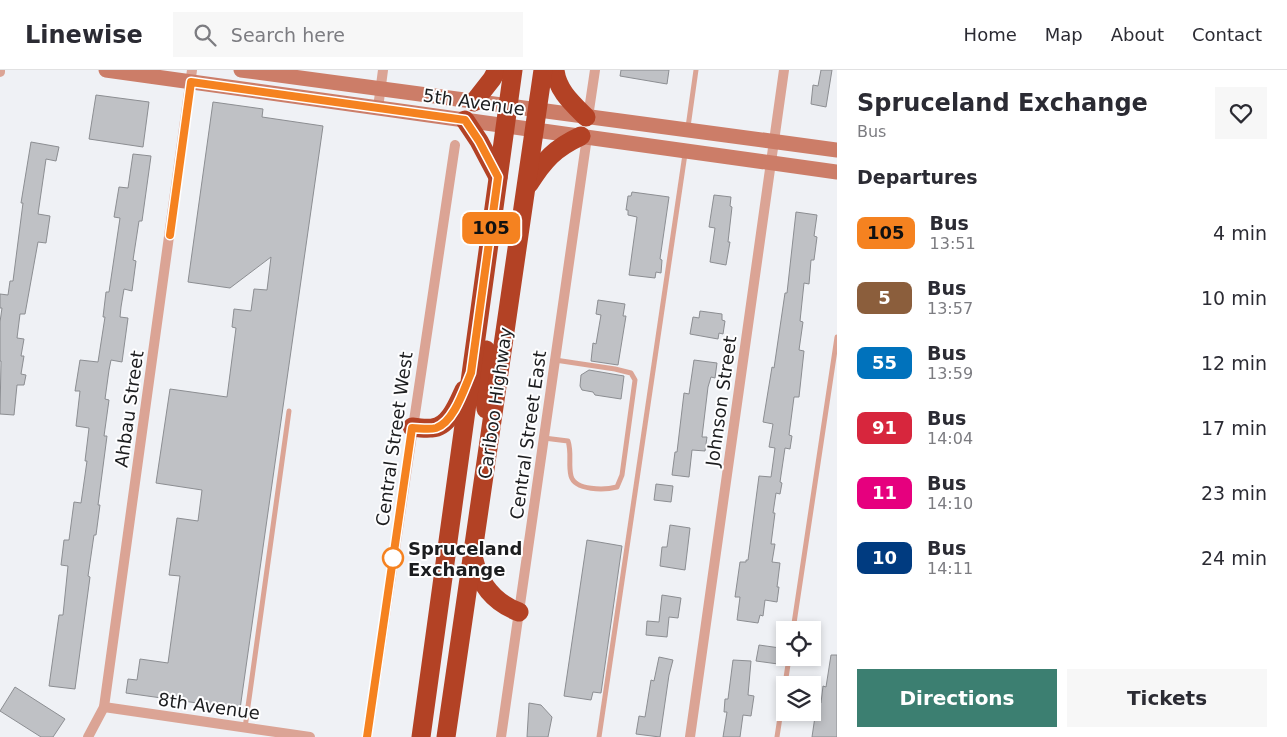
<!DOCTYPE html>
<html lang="en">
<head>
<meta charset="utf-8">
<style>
	:root { --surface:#fff; --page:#f7f7f7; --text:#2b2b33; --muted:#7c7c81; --line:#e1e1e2; --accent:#3c7f71 }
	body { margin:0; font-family:"DejaVu Sans",sans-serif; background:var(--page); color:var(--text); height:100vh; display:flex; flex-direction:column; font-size:19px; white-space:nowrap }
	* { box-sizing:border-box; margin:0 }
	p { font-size:16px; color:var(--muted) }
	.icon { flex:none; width:28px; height:28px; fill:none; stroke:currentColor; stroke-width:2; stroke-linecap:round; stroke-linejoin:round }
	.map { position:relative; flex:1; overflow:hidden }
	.side { display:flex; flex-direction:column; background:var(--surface); width:450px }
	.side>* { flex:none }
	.badge { padding:0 10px; border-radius:8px; font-size:18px; line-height:32px }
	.buttons { position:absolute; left:776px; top:551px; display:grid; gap:10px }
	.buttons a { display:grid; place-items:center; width:45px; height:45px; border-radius:0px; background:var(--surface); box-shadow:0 2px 8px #0003; font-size:25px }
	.map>.badge { position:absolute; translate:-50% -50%; box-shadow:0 0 0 2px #fff }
	h2 { padding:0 20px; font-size:19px; line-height:45px }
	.round { display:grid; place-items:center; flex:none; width:52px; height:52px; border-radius:0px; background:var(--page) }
	.overview { display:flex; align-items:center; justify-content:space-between; height:85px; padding:0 20px }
	h1 { font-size:24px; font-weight:800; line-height:38px }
	.primary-button { display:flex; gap:10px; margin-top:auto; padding:10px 20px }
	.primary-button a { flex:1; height:58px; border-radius:0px; background:var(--accent); color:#fff; font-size:20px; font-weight:800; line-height:58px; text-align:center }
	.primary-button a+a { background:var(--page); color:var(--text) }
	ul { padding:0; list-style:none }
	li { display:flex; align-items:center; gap:15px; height:65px; padding:0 20px }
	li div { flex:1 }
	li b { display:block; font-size:19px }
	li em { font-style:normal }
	li .badge { min-width:55px; font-weight:700; text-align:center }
	header { display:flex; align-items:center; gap:30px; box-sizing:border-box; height:70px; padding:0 25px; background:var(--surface); border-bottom:1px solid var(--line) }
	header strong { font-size:24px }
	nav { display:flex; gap:28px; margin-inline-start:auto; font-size:18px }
	.search { width:350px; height:45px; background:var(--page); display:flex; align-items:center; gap:12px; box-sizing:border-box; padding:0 18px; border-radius:0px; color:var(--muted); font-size:19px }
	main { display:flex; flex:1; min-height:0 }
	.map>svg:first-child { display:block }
	.building { fill:#bfc1c5; stroke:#8c8e92 }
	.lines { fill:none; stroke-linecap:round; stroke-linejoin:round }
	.lane { stroke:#dba495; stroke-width:5 }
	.street { stroke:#dba495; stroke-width:10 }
	.secondary { stroke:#cc7d68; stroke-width:15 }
	.highway { stroke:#b34225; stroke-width:19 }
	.line-casing { stroke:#fff; stroke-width:11 }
	.line { stroke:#f58220; stroke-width:8 }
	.stop-dot { fill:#fff; stroke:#f58220; stroke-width:2.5 }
	.labels { text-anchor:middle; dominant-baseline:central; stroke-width:4; stroke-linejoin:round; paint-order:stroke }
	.street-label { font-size:18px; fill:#1c1d1f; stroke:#fefeff }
	.stop-label { font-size:18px; font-weight:bold; fill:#1c1d1f; stroke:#fefeff; text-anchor:start }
</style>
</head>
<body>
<header>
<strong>Linewise</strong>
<div class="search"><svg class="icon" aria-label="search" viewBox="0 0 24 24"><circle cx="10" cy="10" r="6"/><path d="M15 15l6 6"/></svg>Search here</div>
<nav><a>Home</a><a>Map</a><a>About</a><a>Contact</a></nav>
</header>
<main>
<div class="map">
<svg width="837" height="667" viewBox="0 0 837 667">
	<rect width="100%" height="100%" fill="#eff1f5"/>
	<g class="building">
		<path d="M621,0H669L667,14L620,6Z"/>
		<path d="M821,0H832L826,37L811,34L813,15L818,16Z"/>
		<path d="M96,25L149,32L143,77L89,69Z"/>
		<path d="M213,32L263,39L262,47L323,56L240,639L126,623L128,609L137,610L140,589L168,593L180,506L169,505L177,448L198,451L202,420L156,413L170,319L227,327L236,258L232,257L234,239L251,241L254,219L267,220L271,187L230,218L188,212Z"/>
		<path d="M31,72L59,77L56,91L46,89L38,144L50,146L46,173L38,172L25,244H20L17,268L24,269L21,286H24L21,304L26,305L24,315H17L14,345L0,344L1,291H0V252L2,238H0V224L8,225L10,211H13L23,133H21Z"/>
		<path d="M133,84L151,86L142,151H139L133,190L136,191L132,221L124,219L121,237L120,247L128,248L122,292L111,290L109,300L105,329L109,330L104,366H107L98,435H100L96,465H94L88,506L90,507L75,619L49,616L59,545H63L68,496L61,495L64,470H69L74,432L81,433L87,391H85L89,358L76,356L80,321H75L80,290L98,292L105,247H103L106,222H109L120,148L114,147L119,117L128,118Z"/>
		<path d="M632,122L669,127L660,189L662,190L661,203L656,202L655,208L629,205L637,147L628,145V140H626L628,126H631Z"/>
		<path d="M714,125L731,127L730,136L732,137L728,172H730L726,195L710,192L715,158L709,157Z"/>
		<path d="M796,142L817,145L814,166L817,167L814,190H811L809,214L804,213L800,251L803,252L799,280L804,281L799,327H794L789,365L792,366L790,379L785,378L780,412L782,413L780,424L776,423L773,443H775L771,474H775L772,492L780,493L777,517H779L777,532L765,530L763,546L760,545L758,553L737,550L740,527H735L740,492H746V490H748L759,406L771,407L775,378L769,377L773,354L763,352L772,297L774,298L785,223H787Z"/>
		<path d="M598,230L625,234L623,246H626L618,295L591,291L593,273L596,274L601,245L596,244Z"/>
		<path d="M700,241L722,244V250L725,251L723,264L719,263L718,269L690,264L693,247L699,248Z"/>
		<path d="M694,290L717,293L715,308L711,307L708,317L702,367H707L705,381L692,380L689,407L672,405L675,382H677L684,323L689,324Z"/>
		<path d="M589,300L624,306L621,329L595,325L593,322L582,320L580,316L581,305Z"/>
		<path d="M656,414L673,416L671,432L654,430Z"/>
		<path d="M670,455L690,458L685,500L660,496L662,477H667Z"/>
		<path d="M587,470L622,476L601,623L593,622L591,630L564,626Z"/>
		<path d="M662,525L681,528L678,548L669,547L667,567L646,565L647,551L659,552Z"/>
		<path d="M759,575L780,578L778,594L756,591Z"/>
		<path d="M831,585H837V667H812L817,633H821L823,616L826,617Z"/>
		<path d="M659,587L673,590L669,605L660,667L636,664L639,646L645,647L651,610L654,611Z"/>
		<path d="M733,590L751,591L748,625L754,626L751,646L743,645L740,667H723L727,642H724L725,629H728Z"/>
		<path d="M15,617L65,649L53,667H41L0,641Z"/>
		<path d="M529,633L541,635L552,647L548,667H527Z"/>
	</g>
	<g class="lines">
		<g class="lane">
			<path d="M688,57L696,0"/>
			<path d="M544,368L568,371C572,383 568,394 571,406C575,421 605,420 617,417L622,405L635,310L631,303L615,299L555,290"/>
			<path d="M793,560L837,267"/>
			<path d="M245,658L289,341"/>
			<path d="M599,667L685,84"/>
			<path d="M777,667L789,588"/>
		</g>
		<g class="street">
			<path d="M0,2V0"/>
			<path d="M378,38L383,0"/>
			<path d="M588,47L595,0"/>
			<path d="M104,637L310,667"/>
			<path d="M88,667L104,637L192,0"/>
			<path d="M367,667L455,75"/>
			<path d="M501,667L587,67"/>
			<path d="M690,667L784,0"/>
		</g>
		<g class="secondary">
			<path d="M106,0L837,102"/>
			<path d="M241,0L837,80"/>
		</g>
		<g class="highway">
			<path d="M555,0C557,20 572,33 586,47"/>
			<path d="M474,32L492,9L497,0"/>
			<path d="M465,50L479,71L498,107"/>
			<path d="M529,114C544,90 555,78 581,66"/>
			<path d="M486,280C483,300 483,320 486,339"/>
			<path d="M412,357C419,358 426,359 432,358C449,357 458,333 464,320"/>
			<path d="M474,490C480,515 495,533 519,542"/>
			<path d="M421,667L513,0"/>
			<path d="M446,667L543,0"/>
		</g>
	</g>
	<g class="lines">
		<g class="line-casing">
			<path id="line" d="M170,165L191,12L465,50L479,71L498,107L471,303C464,319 454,352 436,358C429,360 419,358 412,358L367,667"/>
		</g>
		<use href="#line" class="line"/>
	</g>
	<circle class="stop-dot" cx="393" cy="488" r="10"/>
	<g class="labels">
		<g class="street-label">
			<text transform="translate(474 32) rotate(8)">5th Avenue</text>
			<text transform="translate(721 331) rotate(-82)">Johnson Street</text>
			<text transform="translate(495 333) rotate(-82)">Cariboo Highway</text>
			<text transform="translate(129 339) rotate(-82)">Ahbau Street</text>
			<text transform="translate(528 365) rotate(-82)">Central Street East</text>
			<text transform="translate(394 369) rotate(-82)">Central Street West</text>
			<text transform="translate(209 636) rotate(8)">8th Avenue</text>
		</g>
		<g class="stop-label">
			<text x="408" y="478">Spruceland<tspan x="408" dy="21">Exchange</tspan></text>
		</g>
	</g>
</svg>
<div class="buttons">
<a><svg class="icon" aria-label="locate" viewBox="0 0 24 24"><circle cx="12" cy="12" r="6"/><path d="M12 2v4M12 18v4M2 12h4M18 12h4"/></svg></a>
<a><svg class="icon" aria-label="layers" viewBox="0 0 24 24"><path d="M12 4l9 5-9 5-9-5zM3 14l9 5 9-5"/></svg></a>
</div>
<b class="badge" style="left:491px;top:158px;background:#f58220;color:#111">105</b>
</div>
<section class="side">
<div class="overview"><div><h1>Spruceland Exchange</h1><p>Bus</p></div><a class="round"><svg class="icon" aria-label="heart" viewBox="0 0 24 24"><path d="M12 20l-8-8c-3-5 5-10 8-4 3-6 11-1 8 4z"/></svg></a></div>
<h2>Departures</h2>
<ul>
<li><span class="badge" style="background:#f58220;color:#111">105</span><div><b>Bus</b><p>13:51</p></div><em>4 min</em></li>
<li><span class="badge" style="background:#8b5e3c;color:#fff">5</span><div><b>Bus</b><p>13:57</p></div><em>10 min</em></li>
<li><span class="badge" style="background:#0072bc;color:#fff">55</span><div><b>Bus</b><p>13:59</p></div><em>12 min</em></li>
<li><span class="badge" style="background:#d7263d;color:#fff">91</span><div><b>Bus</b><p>14:04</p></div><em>17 min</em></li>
<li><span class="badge" style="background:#e6007e;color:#fff">11</span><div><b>Bus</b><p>14:10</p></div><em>23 min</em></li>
<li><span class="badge" style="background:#003b80;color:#fff">10</span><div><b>Bus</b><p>14:11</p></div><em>24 min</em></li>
</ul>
<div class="primary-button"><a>Directions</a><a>Tickets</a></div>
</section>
</main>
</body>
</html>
